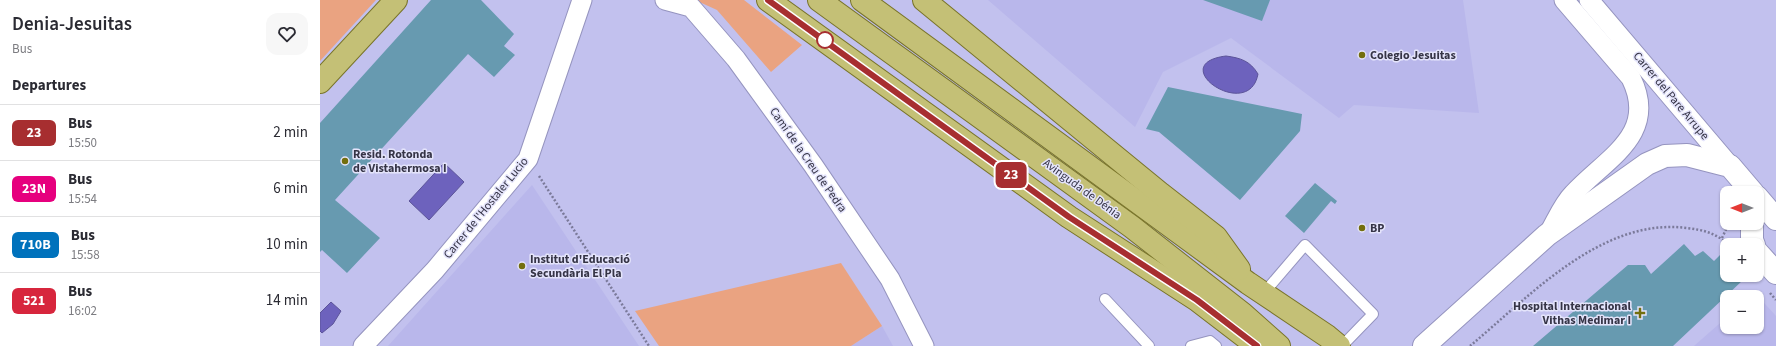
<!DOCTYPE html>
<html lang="en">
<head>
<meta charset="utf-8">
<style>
	:root { --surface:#fff; --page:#f7f7f7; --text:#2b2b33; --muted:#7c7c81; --line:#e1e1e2 }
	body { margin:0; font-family:"Source Sans 3",sans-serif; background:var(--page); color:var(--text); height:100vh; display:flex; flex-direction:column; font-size:15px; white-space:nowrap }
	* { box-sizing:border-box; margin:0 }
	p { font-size:13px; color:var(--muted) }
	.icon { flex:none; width:22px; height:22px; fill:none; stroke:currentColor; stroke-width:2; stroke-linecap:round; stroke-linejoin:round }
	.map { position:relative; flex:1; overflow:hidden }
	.details { display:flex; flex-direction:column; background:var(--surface); width:320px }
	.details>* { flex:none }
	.badge { padding:0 8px; border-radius:6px; font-size:14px; line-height:26px }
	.needle { width:26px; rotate:270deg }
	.fabs { position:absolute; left:1400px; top:186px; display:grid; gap:8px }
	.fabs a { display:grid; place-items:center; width:44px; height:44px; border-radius:8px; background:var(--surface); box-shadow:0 1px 3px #0004; font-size:20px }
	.map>.badge { position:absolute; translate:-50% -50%; box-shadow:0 0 0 2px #fff }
	h2 { padding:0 12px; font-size:15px; line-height:36px }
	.round { display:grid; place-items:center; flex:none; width:42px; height:42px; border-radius:12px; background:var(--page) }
	.overview { display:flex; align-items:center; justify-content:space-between; height:68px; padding:0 12px }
	h1 { font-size:19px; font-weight:600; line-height:30px }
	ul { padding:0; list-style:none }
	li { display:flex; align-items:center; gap:12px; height:56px; padding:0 12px; border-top:1px solid var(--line) }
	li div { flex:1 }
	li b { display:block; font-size:15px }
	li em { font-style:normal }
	li .badge { min-width:44px; font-weight:700; text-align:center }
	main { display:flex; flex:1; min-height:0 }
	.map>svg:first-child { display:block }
	.built { fill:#b9b7eb }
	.green { fill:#eaa381 }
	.water { fill:#6d62bd; stroke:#5c5499 }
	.building { fill:#679ab0 }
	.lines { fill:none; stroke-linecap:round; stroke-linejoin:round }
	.lane-casing { stroke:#9594bf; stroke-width:12 }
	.street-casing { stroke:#9594bf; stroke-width:21 }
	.secondary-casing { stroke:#9594bf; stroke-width:24 }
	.primary-casing { stroke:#79742a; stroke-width:24 }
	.path { stroke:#7b7a9a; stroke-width:2.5; stroke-dasharray:2 2; stroke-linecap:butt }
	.lane { stroke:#fff; stroke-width:10 }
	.street { stroke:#fff; stroke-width:19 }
	.secondary { stroke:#fff; stroke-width:22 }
	.primary { stroke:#c4c076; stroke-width:22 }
	.line-casing { stroke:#fff; stroke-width:9 }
	.line { stroke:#a72e30; stroke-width:6 }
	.stop-dot { fill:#fff; stroke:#a72e30; stroke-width:2 }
	.poi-dot { fill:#736e0d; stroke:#e4e4fb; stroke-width:1.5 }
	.labels { text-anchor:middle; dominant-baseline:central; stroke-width:3; stroke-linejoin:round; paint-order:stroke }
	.poi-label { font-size:12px; font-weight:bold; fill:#353446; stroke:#e4e4fb; text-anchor:start }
	.street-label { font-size:12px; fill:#353446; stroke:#e4e4fb }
</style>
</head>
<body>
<main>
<section class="details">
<div class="overview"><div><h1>Denia-Jesuitas</h1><p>Bus</p></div><a class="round"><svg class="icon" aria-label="heart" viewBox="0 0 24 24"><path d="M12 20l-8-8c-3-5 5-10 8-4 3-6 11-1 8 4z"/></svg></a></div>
<h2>Departures</h2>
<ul>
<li><span class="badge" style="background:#a72e30;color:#fff">23</span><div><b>Bus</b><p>15:50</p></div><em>2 min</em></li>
<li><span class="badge" style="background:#e6007e;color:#fff">23N</span><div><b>Bus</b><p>15:54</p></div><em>6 min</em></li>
<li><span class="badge" style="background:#0072bc;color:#fff">710B</span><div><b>Bus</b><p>15:58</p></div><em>10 min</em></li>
<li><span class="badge" style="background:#d7263d;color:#fff">521</span><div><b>Bus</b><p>16:02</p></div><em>14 min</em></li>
</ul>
</section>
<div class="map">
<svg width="1456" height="346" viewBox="0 0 1456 346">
	<rect width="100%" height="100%" fill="#c2c1ee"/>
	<g class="built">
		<path d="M668,0H1143L1159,113L1034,105L1019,118L911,38L843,72L815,127Z"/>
		<path d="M212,185L319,346H68Z"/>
		<path d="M1435,293L1456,316V346H1374L1407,317V327H1437V297H1430Z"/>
		<path d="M562,326L573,346H531Z"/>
	</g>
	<g class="green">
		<path d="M0,0H56L0,61Z"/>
		<path d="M375,0H424L482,45L451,72L397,10Z"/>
		<path d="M521,263L562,326L531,346H339L315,311Z"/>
	</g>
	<g class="water">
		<path d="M906,56C921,58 930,61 938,74C929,123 843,64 906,56Z"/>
		<path d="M124,163L144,182L109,220L89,201Z"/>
		<path d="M11,302L21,311L13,324L2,333L0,331V313Z"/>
	</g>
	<g class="building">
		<path d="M111,0H161L194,34L184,46L195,55L174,77L148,54L15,200L60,238L27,273L2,250L0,252V123Z"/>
		<path d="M883,0H950L942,21Z"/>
		<path d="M848,87L982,114L980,131L920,200L839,132L826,129Z"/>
		<path d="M995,183L1017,201L1015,204L1011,201L984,233L965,216Z"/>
		<path d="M1364,244L1375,256L1383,251L1394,261L1400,255L1407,262V275H1418L1423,280L1353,346H1213L1308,265H1325L1331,274Z"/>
	</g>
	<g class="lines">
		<g class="lane-casing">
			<g id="lane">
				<path d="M943,294L985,245L1053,314L1022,346"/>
				<path d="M785,299L829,346"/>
				<path d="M871,346L890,341L896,346"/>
			</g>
		</g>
		<g class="street-casing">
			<g id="street">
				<path d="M345,0L371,7L416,59L493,165L570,279L604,346"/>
				<path d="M1269,0L1410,166"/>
				<path d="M1229,233C1236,221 1243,204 1253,194C1286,158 1339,135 1311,78L1244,0"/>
				<path d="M43,346L115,270L208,159L262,0"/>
			</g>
		</g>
		<g class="secondary-casing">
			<g id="secondary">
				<path d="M1437,197L1456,219"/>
				<path d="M1432,223V240L1434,245"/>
				<path d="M1437,252L1456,273"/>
				<path d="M1104,346L1227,235L1327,164L1345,156L1367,155L1410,166L1433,193"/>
			</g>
		</g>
		<g class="primary-casing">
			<g id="primary">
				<path d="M448,0L749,217L877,300L937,346"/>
				<path d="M499,0L812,227L923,314L959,346"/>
				<path d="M542,0L928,283L1007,336L1019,346"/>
				<path d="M604,0L841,194L896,237L919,269"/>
				<path d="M0,82L76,0"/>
			</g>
		</g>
		<g class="path">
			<path d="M219,176L329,346"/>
			<path d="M1402,238L1409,223"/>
			<path d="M1450,293L1456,300"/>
			<path d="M1150,346C1210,296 1282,217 1367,228C1383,230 1397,233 1408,245"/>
		</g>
		<use href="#lane" class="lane"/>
		<use href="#street" class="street"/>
		<use href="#secondary" class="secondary"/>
		<use href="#primary" class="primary"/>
	</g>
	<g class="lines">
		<g class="line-casing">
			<path id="line" d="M448,0L749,217L877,300L937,346"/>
		</g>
		<use href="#line" class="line"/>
	</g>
	<circle class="stop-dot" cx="505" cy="40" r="8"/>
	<g class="poi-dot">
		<circle cx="1042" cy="55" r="4"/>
		<circle cx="25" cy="161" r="4"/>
		<circle cx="1042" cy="228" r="4"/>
		<circle cx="202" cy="266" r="4"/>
		<path d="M1318 307h4v4h4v4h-4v4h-4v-4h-4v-4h4z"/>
	</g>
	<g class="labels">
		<g class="poi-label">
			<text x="1050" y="55">Colegio Jesuitas</text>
			<text x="33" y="154">Resid. Rotonda<tspan x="33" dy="14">de Vistahermosa I</tspan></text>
			<text x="1050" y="228">BP</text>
			<text x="210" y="259">Institut d'Educació<tspan x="210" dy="14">Secundària El Pla</tspan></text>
			<text x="1311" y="306" text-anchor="end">Hospital Internacional<tspan x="1311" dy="14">Vithas Medimar I</tspan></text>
		</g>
		<g class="street-label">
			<text transform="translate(1351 96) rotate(50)">Carrer del Pare Arrupe</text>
			<text transform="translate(488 160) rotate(55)">Camí de la Creu de Pedra</text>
			<text transform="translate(762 189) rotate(36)">Avinguda de Dénia</text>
			<text transform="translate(166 208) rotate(-51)">Carrer de l'Hostaler Lucio</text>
		</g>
	</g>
</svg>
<div class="fabs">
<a><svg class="needle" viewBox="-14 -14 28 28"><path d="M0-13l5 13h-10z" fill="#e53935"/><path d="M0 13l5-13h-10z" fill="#7c7c81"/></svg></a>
<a>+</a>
<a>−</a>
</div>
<b class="badge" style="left:691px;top:175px;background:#a72e30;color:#fff">23</b>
</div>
</main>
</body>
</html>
